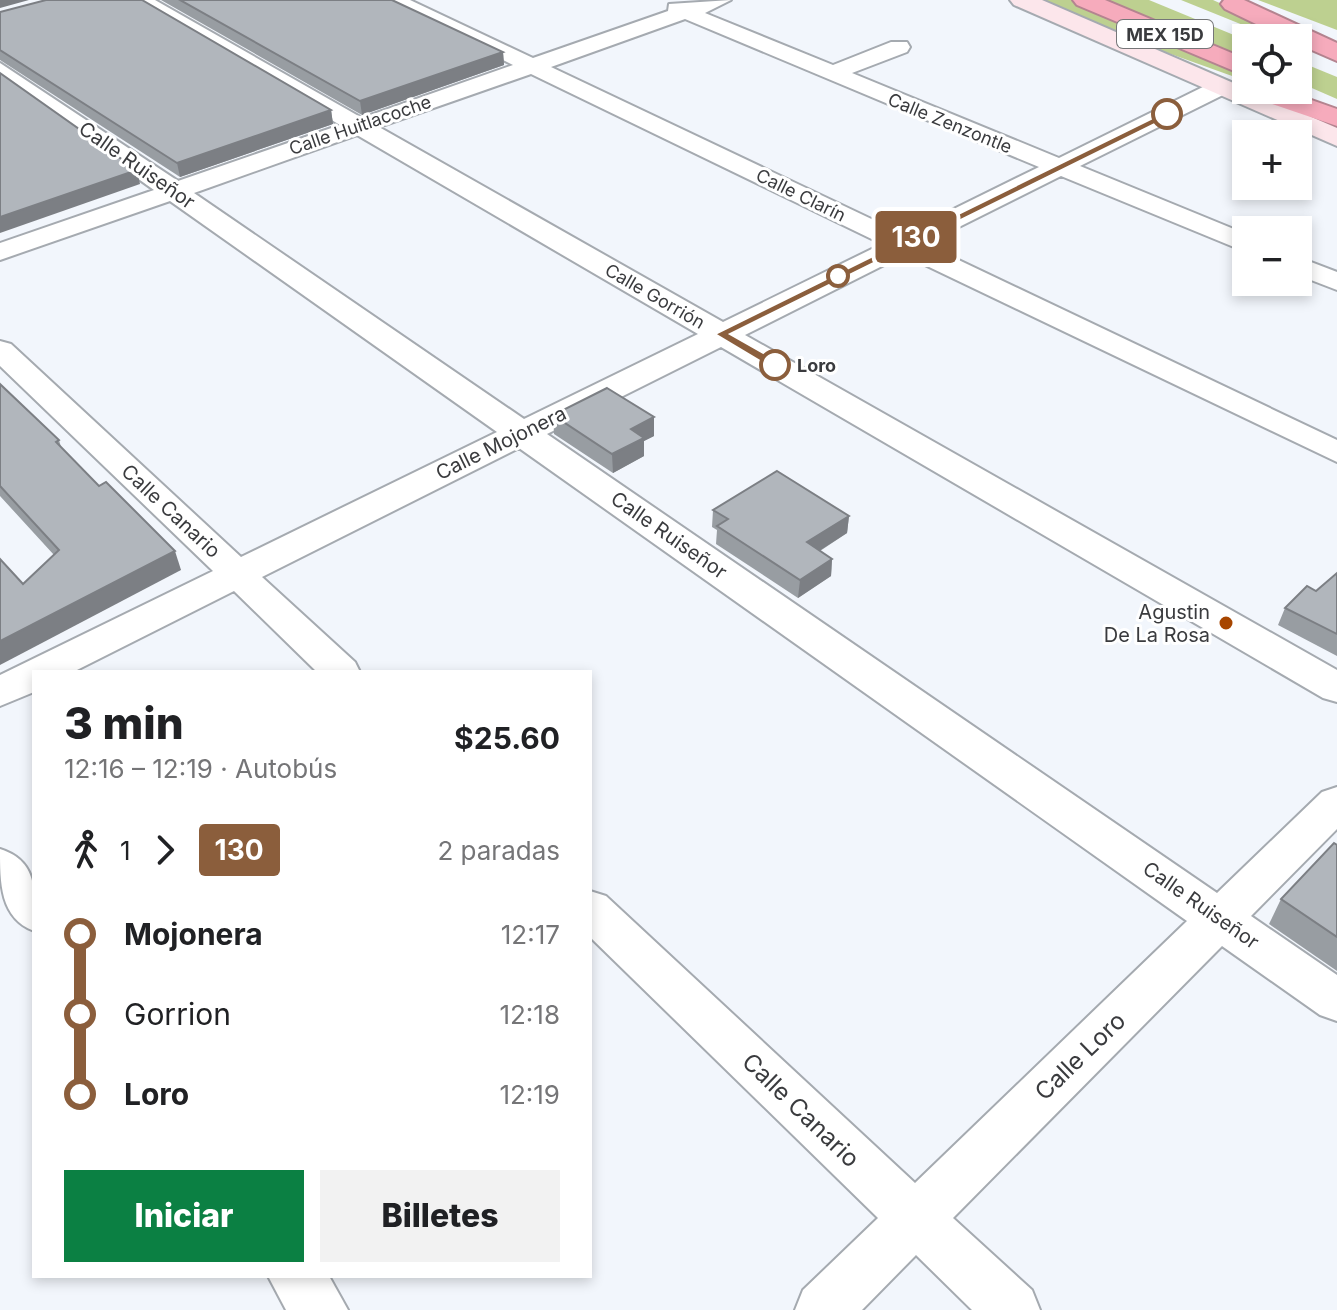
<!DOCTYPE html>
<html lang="es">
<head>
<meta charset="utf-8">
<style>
	:root { --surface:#fff; --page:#f2f2f2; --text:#202124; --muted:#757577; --accent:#0b8043 }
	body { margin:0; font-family:Inter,sans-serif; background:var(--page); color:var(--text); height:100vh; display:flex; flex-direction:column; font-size:30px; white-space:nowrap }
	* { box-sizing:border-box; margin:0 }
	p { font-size:26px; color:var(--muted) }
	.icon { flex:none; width:44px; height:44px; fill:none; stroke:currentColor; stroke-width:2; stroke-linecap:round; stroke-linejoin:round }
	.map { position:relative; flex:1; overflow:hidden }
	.sheet { position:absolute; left:32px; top:670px; width:560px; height:608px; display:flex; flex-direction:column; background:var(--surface); border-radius:0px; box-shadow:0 4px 12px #0003 }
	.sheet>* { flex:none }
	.badge { padding:0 16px; border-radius:6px; font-size:28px; line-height:52px }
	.controls { position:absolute; left:1232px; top:24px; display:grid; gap:16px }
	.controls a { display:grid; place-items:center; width:80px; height:80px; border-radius:0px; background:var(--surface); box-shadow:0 4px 12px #0003; font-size:40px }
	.map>.badge { position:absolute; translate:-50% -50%; box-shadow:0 0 0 4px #fff }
	.legs { display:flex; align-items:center; gap:12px; height:88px; padding:0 32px; font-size:26px }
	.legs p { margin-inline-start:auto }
	.head { display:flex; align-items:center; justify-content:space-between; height:136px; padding:0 32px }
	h1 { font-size:44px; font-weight:800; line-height:60px }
	.button { display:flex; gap:16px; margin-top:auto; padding:16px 32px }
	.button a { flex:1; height:92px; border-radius:0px; background:var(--accent); color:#fff; font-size:32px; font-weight:800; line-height:92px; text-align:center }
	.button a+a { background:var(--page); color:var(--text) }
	ul { padding:0 32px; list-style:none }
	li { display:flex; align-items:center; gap:28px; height:80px; font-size:30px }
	li i { display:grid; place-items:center; width:12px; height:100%; margin:0 10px; background:currentColor }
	li i::after { content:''; width:20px; height:20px; margin:-10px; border:6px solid; border-radius:50%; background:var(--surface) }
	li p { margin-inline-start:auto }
	li:first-child i { background:linear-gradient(#0000 50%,currentColor 0) }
	li:last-child i { background:linear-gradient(currentColor 50%,#0000 0) }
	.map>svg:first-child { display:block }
	.green { fill:#bdd090 }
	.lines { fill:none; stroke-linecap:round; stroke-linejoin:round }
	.minor-casing { stroke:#a5aab0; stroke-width:4 }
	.secondary-casing { stroke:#a5aab0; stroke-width:4 }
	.motorway-casing { stroke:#b48490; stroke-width:4 }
	.minor { fill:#fff; fill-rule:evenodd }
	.secondary { fill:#fce6eb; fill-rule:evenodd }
	.motorway { fill:#f6abbc; fill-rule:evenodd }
	.wall { fill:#989da2 }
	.shaded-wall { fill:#7c7f84 }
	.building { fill:#b1b6bc; stroke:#7c7f84; stroke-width:2 }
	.line-1 { fill:#8b5e3c; stroke:#fff; stroke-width:2 }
	.stop-1-dot { fill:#fff; stroke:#8b5e3c; stroke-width:4 }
	.poi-dot { fill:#a74600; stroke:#fff; stroke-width:3 }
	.labels { text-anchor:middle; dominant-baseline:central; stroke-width:6; stroke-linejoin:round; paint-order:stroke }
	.shield { fill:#fff; stroke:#757678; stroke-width:2 }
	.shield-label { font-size:18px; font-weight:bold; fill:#3a3b3e }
	.far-street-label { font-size:18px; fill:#3a3b3e; stroke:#fff }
	.far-stop-label { font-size:18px; font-weight:bold; fill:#3a3b3e; stroke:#fff; text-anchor:start }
	.street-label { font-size:20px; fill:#3a3b3e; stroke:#fff }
	.poi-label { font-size:20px; fill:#3a3b3e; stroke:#fff; text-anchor:end }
	.near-street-label { font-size:24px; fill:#3a3b3e; stroke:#fff }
</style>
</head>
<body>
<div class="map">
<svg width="1337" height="1310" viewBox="0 0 1337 1310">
	<rect width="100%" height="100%" fill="#f2f6fc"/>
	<g class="green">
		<path d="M1036,0H1071L1246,75V81L1126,38Z"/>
		<path d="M1103,0H1149L1246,40V60Z"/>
		<path d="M1181,0H1213L1297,38H1275Z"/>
		<path d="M1258,0H1337V30Z"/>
		<path d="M1298,61L1337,77V99L1298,82Z"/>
	</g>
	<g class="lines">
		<g class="minor-casing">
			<g id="minor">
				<path d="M130,0H155L362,118L513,65L384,0H410L533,58L668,11L669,4L731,0L705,13L833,65L891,42H907L910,47L907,52L852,73L1059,158L1213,82H1229L1232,87L1229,92L1080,166L1246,234V252L1061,176L925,244L1337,440V462L904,255L745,335L1337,670V702L1323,698L721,347L547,434L1217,893L1322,792L1337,787V829L1251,916L1337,975V1021L1320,1015L1222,946L953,1218L1032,1290L1040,1310H972L916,1255L862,1310H795L803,1290L878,1218L590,937V891L606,896L915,1183L1187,921L519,448L262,577L355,662L360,672H317L234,591L73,672H34V692L0,706V675L213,571L0,366V341L11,344L241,557L497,432L170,201L0,260V243L154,190L0,80V63L178,181L340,125ZM685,19L1039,167L903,234L551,67ZM531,74L882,244L723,322L379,127ZM357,135L698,334L524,419L194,193Z"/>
				<path d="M1298,257L1337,272V290L1298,275Z"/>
				<path d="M0,849C41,862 34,896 34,931C0,918 0,883 0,849Z"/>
				<path d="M268,1276H329L348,1310H286Z"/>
			</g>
		</g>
		<g class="secondary-casing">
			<path id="secondary" d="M1010,0H1042L1337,128V146L1014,5Z"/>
		</g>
		<g class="motorway-casing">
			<g id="motorway">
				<path d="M1073,0H1105L1246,59V76L1077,5Z"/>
				<path d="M1224,0H1244L1337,43V61L1298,44V38H1285L1225,9L1221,4Z"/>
				<path d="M1246,88L1283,90L1337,109V126L1249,96Z"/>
			</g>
		</g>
		<use href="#minor" class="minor"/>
		<use href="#secondary" class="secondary"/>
		<use href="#motorway" class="motorway"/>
	</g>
	<g class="wall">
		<path d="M161,0H392L503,52L504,65L362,115Z"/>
		<path d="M0,12L331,110L333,124L180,177L0,60Z"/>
		<path d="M0,384L59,440L61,447L181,570L23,584L54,555L0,496Z"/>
		<path d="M553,415L654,436L644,441V456L613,473L554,434Z"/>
		<path d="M713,510L849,516L847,533L820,551L832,559L831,576L798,598L716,544L717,530L712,527Z"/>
		<path d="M1337,573V656L1278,625L1285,608L1316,591Z"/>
		<path d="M1337,845V971L1269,924L1281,899Z"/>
	</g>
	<g class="shaded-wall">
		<path d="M0,0H29L0,8Z"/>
		<path d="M503,52L504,65L362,115L360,101Z"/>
		<path d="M331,110L333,124L180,177L177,163Z"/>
		<path d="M137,170L140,184L0,233V217Z"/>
		<path d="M654,417V436L644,441V456L613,473L612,454L631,429Z"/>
		<path d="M849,516L847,533L805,560L807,542Z"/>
		<path d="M175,551L181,570L0,665V641Z"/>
		<path d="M832,559L831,576L798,598L800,580Z"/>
	</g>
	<g class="building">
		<path d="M46,0H142L331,110L177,163L0,50V12Z"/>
		<path d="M180,0H392L503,52L360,101Z"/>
		<path d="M0,73L137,170L0,217Z"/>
		<path d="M0,384L59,440L56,442L99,486L106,482L175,551L0,641V559L23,584L59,550L0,486Z"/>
		<path d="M607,388L654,417L631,429L644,438L612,454L553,415Z"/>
		<path d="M777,471L849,516L807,542L832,559L800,580L717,526L728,519L713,510Z"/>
		<path d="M1337,573V634L1285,608L1307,586L1316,591Z"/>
		<path d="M1334,843L1337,845V937L1281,899Z"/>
	</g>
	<path class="line-1" d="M1167,111L1171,116L730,334L779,362V367H770L715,334Z"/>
	<g class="stop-1-dot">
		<circle cx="1167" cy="114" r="14"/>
		<circle cx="838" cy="276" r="10"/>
		<circle cx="775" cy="365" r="14"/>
	</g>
	<circle class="poi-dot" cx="1226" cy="623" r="8"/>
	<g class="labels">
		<rect class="shield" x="1117" y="20" width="96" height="28" rx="6"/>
		<g class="shield-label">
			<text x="1165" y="34">MEX 15D</text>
		</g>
		<g class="far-street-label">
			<text transform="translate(950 123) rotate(22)">Calle Zenzontle</text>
			<text transform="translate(360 125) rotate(-19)">Calle Huitlacoche</text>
			<text transform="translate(801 195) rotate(26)">Calle Clarín</text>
			<text transform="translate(655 296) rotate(30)">Calle Gorrión</text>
		</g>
		<g class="far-stop-label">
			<text x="797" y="365">Loro</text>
		</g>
		<g class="street-label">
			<text transform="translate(137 165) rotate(35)">Calle Ruiseñor</text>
			<text transform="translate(501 443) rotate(-26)">Calle Mojonera</text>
			<text transform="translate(171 511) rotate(43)">Calle Canario</text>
			<text transform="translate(669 535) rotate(35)">Calle Ruiseñor</text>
			<text transform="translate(1201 905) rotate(35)">Calle Ruiseñor</text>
		</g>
		<g class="poi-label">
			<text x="1210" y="612">Agustin<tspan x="1210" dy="23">De La Rosa</tspan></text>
		</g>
		<g class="near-street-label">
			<text transform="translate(1080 1056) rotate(-44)">Calle Loro</text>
			<text transform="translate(801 1110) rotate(44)">Calle Canario</text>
		</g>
	</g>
</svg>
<div class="controls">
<a><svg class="icon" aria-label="locate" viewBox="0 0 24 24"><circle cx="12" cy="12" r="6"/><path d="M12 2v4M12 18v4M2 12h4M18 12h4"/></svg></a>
<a>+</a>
<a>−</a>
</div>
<b class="badge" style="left:916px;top:237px;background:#8b5e3c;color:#fff">130</b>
<section class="sheet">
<div class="head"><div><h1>3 min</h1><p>12:16 – 12:19 · Autobús</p></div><b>$25.60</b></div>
<div class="legs"><svg class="icon" aria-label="walk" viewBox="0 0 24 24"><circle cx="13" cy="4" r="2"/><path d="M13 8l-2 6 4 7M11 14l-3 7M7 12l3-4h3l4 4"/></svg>1<svg class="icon" aria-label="forward" viewBox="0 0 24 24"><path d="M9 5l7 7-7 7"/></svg><b class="badge" style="background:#8b5e3c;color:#fff">130</b><p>2 paradas</p></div>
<ul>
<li><i style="color:#8b5e3c"></i><b>Mojonera</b><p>12:17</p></li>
<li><i style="color:#8b5e3c"></i><span>Gorrion</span><p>12:18</p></li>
<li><i style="color:#8b5e3c"></i><b>Loro</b><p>12:19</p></li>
</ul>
<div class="button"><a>Iniciar</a><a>Billetes</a></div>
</section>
</div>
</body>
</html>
